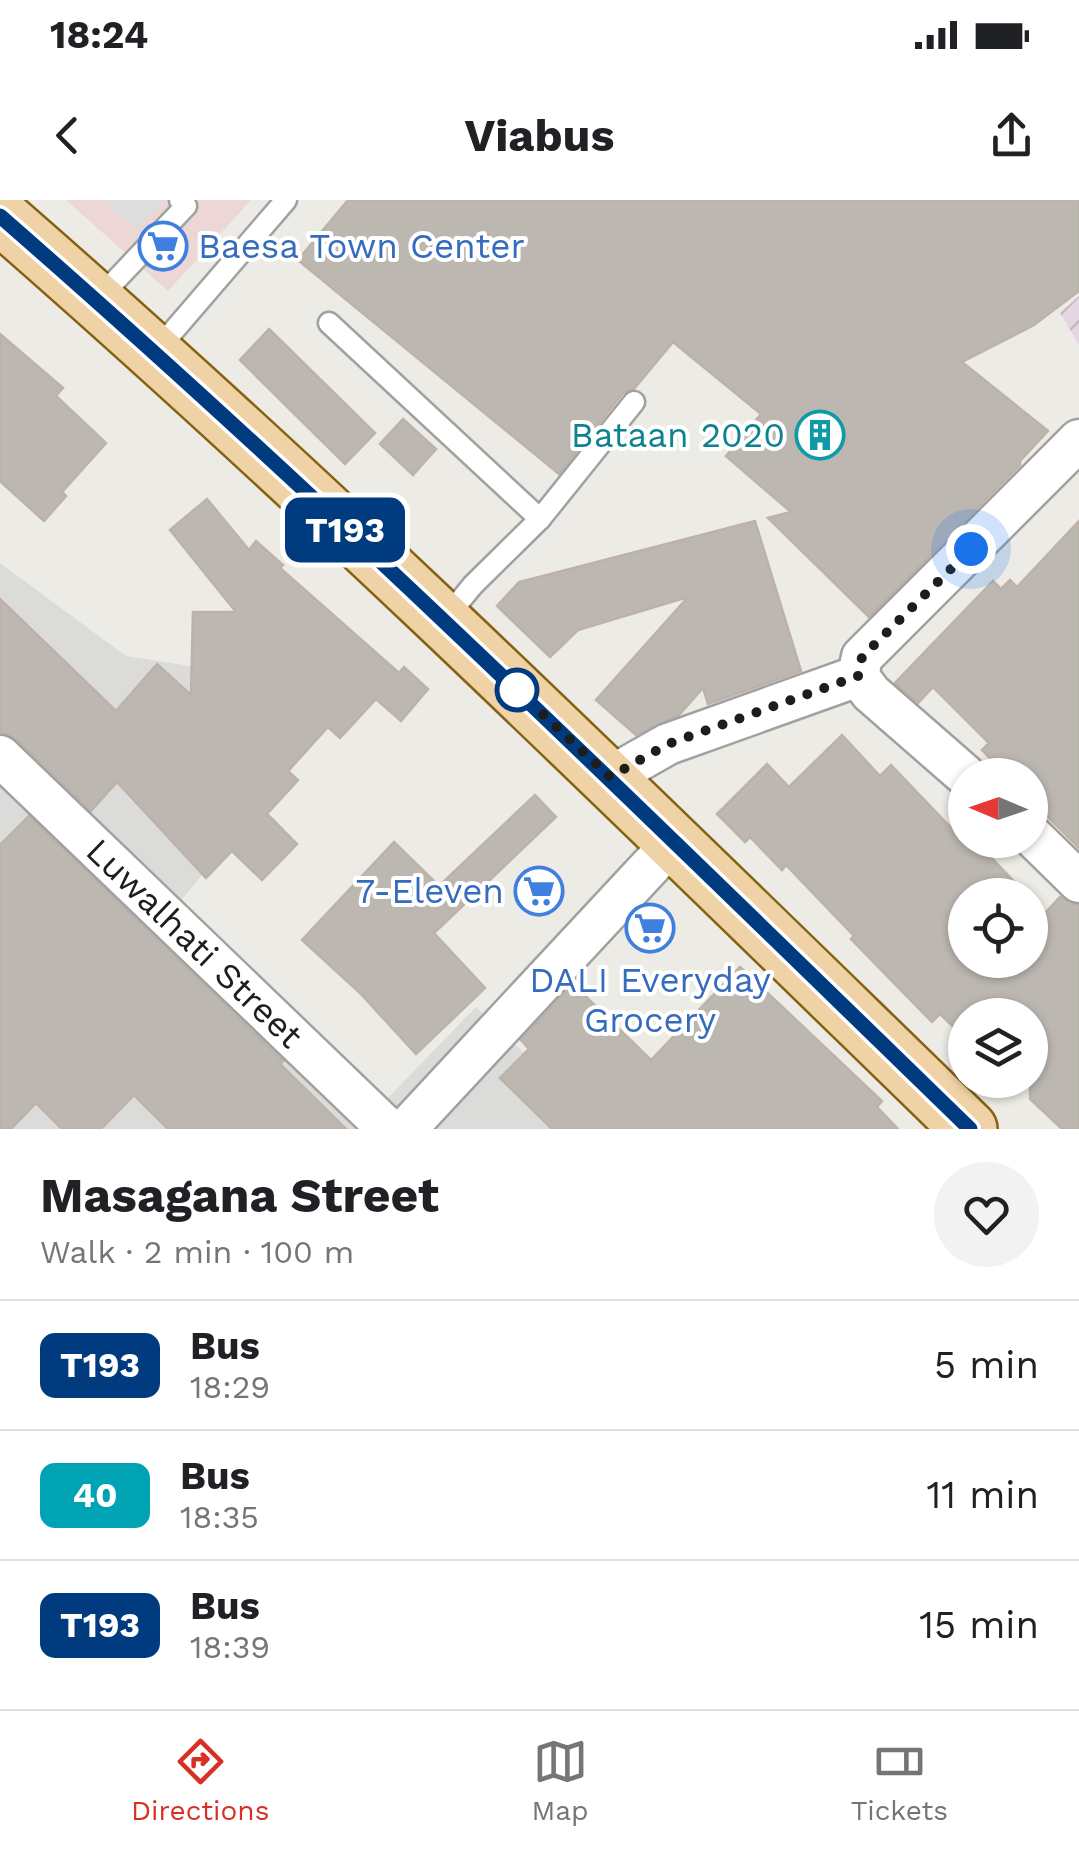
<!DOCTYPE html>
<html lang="en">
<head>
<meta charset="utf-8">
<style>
	:root { --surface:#fff; --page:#f2f2f2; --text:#202124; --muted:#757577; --line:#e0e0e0; --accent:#d93025 }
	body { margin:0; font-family:"Work Sans",sans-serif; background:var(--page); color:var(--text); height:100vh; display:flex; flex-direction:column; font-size:38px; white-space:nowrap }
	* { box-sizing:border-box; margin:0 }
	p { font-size:32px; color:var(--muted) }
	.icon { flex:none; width:55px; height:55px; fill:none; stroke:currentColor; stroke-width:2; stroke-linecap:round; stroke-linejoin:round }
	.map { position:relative; height:929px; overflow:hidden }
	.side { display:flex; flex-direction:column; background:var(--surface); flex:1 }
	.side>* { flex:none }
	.badge { padding:0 20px; border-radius:15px; font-size:35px; line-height:65px }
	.needle { width:65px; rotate:272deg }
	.buttons { position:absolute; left:948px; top:558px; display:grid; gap:20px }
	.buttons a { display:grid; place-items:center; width:100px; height:100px; border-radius:50%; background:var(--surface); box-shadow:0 2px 8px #0004; font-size:50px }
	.you { position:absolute; width:50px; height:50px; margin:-25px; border:8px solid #fff; border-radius:50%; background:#1a73e8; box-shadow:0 0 0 15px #1a73e833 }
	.map>.badge { position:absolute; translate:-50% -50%; box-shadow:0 0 0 5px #fff }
	.round { display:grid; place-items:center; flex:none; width:105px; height:105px; border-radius:52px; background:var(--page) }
	.summary { display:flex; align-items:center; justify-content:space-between; height:170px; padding:0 40px }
	h1 { font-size:48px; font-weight:700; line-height:75px }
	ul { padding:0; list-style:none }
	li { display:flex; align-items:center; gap:30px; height:130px; padding:0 40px; border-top:2px solid var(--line) }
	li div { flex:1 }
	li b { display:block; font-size:38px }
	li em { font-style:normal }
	li .badge { min-width:110px; font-weight:700; text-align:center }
	.status { display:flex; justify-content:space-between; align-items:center; height:70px; padding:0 50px; background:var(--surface); direction:ltr }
	.status svg { height:28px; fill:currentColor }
	header { display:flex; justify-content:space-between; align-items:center; height:130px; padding:0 40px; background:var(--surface); font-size:45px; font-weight:700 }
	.tab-bar { display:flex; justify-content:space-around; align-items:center; height:140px; border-top:2px solid var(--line); background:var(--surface); font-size:28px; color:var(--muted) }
	.tab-bar a { display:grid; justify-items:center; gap:5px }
	.tab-bar .selected { color:var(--accent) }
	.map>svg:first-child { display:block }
	.residential { fill:#dbdbda }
	.commercial { fill:#ecd7d6 }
	.industrial { fill:url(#industrial-furrows) }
	.parking { fill:#ddd }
	.building { fill:#bdb7b2; stroke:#bdb2a9; stroke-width:2.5 }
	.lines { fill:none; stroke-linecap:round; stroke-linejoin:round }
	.lane-casing { stroke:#a1a1a1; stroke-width:25 }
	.street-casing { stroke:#a1a1a1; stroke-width:45 }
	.primary-casing { stroke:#856212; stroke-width:60 }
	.lane { stroke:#fff; stroke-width:20 }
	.street { stroke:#fff; stroke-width:40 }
	.primary { stroke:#f0d2a7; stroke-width:55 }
	.line-casing { stroke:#fff; stroke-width:22 }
	.line { stroke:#003b80; stroke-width:15 }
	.walk { stroke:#1d1d1d; stroke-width:10; stroke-dasharray:0 18 }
	.stop-dot { fill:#fff; stroke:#003b80; stroke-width:5 }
	.labels { text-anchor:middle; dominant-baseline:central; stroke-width:8; stroke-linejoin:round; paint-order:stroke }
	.shop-label { font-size:35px; fill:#366cbe; stroke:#fff; text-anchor:start }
	.culture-label { font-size:35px; fill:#0d838f; stroke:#fff; text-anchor:end }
	.street-label { font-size:35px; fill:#1d1d1d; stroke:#fff }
</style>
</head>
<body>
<div class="status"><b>18:24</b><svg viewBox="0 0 49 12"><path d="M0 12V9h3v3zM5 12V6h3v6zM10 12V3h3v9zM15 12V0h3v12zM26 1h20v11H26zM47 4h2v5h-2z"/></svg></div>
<header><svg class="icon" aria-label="back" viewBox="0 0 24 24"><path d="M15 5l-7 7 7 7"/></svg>Viabus<svg class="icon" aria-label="share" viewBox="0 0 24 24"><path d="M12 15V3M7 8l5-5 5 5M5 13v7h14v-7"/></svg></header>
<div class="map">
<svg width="1079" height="929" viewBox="0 0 1079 929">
	<defs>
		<pattern id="industrial-furrows" width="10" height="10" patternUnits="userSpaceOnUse" patternTransform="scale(2.5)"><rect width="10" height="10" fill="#e5d7e2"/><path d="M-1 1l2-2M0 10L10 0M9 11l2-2" fill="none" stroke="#c4b8c1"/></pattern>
	</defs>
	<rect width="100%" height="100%" fill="#edebe5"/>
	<path class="residential" d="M0,363L126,456L357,492L175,707L383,903L476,807L603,929H0Z"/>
	<path class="commercial" d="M66,0H251L168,91Z"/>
	<path class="industrial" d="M1079,96V145L1060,113Z"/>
	<path class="parking" d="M103,0H162L163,1L137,30Z"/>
	<g class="building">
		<path d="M348,0H1079V91L1034,125L962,162L1048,231L1020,261V265L869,417L768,318L791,312L726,256L761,214L673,142L634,189L623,193L559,274L298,60Z"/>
		<path d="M269,129L375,233L345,264L240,160Z"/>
		<path d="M0,134L63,188L56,196L106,243L62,292L66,296L44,321L0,281Z"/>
		<path d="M403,219L436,249L413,275L380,244Z"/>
		<path d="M207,299L249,350L256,341L283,365L280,368L399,473L404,467L428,489L401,521L376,499L340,538L328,527L288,571L298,580L267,614L297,644L262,680L232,651L206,678L117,582L91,611L16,539L0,532V399L116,511L157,464L191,495L193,412H236L170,330Z"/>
		<path d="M755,321L801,471L708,504L703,488L679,515L636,535L596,500L688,397L578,430L550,457L497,406L519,382Z"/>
		<path d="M1079,321V648L1030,599V575H1006L982,550L989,543L933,487L918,503L895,483L993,381L1001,389L1010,380L1017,387Z"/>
		<path d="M842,535L880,576L891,565L957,634L963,628L965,640H974L1027,695H965V760H1030V698L1045,713L1060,697L1079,705V929H1062L1030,899V815H965V838L940,814L932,822L851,739L854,736L786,665L782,670L750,637L745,642L717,614L767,564L789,587Z"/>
		<path d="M535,595L556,617L434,733L485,788L416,854L360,793L302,740L394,642L439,686Z"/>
		<path d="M29,616L283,861L280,864L346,929H168L134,895L101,929H62L36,903L11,929H0V645Z"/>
		<path d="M740,767L882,901L877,907L898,929H552L500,878L529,849L521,840L573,784L651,860Z"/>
	</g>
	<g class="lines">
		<g class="lane-casing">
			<g id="lane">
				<path d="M98,99L186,6L180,0"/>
				<path d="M329,123L540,319"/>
				<path d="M157,150L286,0"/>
				<path d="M445,419L473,385L540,319L634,202"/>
			</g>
		</g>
		<g class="street-casing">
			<g id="street">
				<path d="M858,476L871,493L965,575"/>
				<path id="s1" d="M0,556L388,929"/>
				<path d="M610,577L668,544L858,476L862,457L1079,240"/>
				<path d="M1030,634L1079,682"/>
				<path d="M406,929L673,642"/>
			</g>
		</g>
		<g class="primary-casing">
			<path id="primary" d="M0,16C335,308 651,620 969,929"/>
		</g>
		<use href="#lane" class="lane"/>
		<use href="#street" class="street"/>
		<use href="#primary" class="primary"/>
	</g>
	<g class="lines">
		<g class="line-casing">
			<path id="line" d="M0,16C335,308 652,620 970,929"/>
		</g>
		<use href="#line" class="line"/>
		<path class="walk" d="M517,490L610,577L668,544L858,476L862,457L971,349"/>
	</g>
	<defs>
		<g id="supermarket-ring" transform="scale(2.5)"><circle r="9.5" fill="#fff" stroke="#3f7fe0" stroke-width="1.5"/><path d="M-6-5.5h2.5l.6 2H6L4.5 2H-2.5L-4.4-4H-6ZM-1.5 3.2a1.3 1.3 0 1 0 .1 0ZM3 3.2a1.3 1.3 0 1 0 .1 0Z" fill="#3f7fe0"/></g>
		<g id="building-ring" transform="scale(2.5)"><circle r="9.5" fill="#fff" stroke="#0f9aa8" stroke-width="1.5"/><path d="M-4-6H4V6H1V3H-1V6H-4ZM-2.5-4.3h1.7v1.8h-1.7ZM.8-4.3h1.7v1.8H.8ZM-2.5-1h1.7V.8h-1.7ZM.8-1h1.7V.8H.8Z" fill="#0f9aa8"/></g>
	</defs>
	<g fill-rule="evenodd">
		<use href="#supermarket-ring" x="163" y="46"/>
		<use href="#building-ring" x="820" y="235"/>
		<use href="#supermarket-ring" x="539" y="691"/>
		<use href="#supermarket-ring" x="650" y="728"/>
	</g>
	<circle class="stop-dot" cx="517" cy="490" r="20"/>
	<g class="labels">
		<g class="shop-label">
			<text x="198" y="46">Baesa Town Center</text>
			<text x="504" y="691" text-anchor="end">7-Eleven</text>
			<text x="650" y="780" text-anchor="middle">DALI Everyday<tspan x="650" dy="40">Grocery</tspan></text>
		</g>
		<g class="culture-label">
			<text x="785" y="235">Bataan 2020</text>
		</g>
		<g class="street-label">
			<text stroke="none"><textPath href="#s1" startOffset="270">Luwalhati Street</textPath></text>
		</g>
	</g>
</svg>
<div class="buttons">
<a><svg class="needle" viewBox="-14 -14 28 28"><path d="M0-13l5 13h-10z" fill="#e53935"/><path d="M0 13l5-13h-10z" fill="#757577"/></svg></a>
<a><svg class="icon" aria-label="locate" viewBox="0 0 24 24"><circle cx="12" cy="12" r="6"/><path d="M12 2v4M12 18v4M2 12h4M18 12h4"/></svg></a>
<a><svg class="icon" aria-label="layers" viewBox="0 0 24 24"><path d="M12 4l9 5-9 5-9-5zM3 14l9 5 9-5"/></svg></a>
</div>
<div class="you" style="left:971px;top:349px"></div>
<b class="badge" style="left:345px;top:330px;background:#003b80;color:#fff">T193</b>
</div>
<section class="side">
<div class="summary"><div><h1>Masagana Street</h1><p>Walk · 2 min · 100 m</p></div><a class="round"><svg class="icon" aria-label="heart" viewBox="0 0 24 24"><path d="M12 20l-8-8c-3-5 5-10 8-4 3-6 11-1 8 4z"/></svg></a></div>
<ul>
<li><span class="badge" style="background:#003b80;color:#fff">T193</span><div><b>Bus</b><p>18:29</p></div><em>5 min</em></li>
<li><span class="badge" style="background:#00a3b4;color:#fff">40</span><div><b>Bus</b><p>18:35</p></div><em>11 min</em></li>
<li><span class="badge" style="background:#003b80;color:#fff">T193</span><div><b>Bus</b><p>18:39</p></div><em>15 min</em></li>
</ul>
</section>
<nav class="tab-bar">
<a class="selected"><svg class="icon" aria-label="directions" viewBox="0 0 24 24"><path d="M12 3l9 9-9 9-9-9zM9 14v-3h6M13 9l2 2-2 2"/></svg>Directions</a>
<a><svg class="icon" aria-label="map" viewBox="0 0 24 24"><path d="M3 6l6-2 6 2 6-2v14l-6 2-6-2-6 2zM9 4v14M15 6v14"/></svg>Map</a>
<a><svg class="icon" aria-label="tickets" viewBox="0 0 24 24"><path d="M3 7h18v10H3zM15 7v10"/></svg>Tickets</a>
</nav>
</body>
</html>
